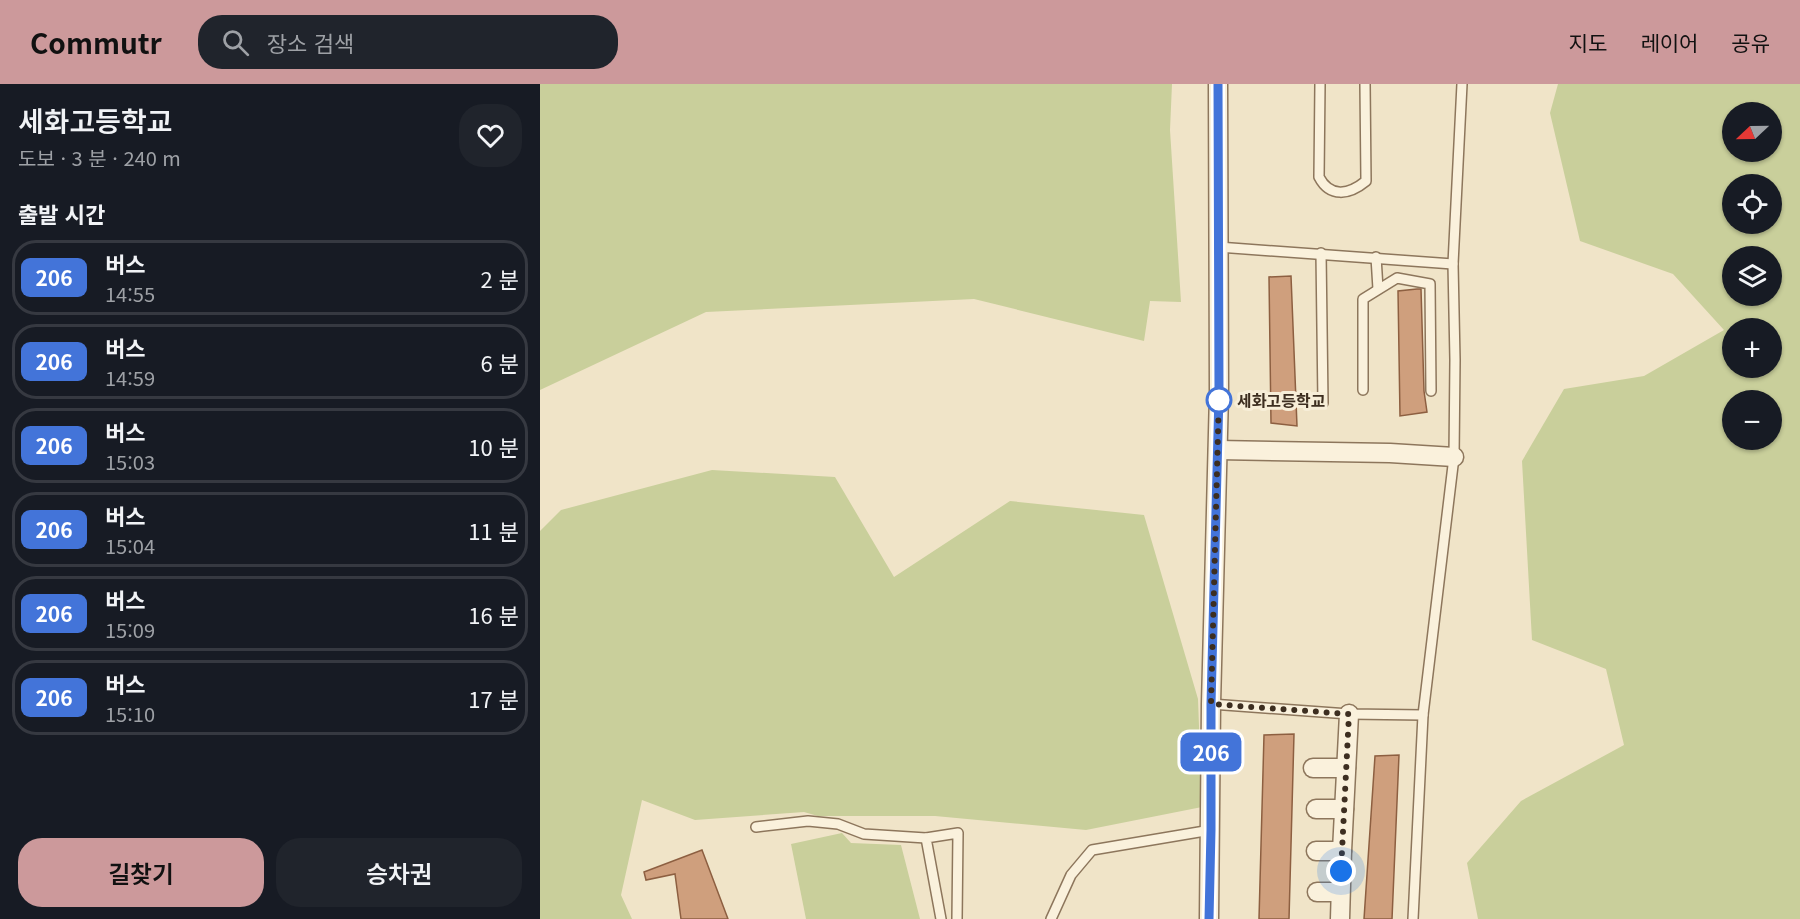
<!DOCTYPE html>
<html lang="ko">
<head>
<meta charset="utf-8">
<style>
	:root { --surface:#171b24; --page:#20242c; --text:#f1f3f6; --muted:#9ea1a6; --line:#363941; --accent:#cc999b }
	body { margin:0; font-family:Georgia,"Noto Sans KR",serif; background:var(--page); color:var(--text); height:100vh; display:flex; flex-direction:column; font-size:22px; white-space:nowrap }
	* { box-sizing:border-box; margin:0 }
	p { font-size:20px; color:var(--muted) }
	.icon { flex:none; width:33px; height:33px; fill:none; stroke:currentColor; stroke-width:2; stroke-linecap:round; stroke-linejoin:round }
	.map { position:relative; flex:1; overflow:hidden }
	.drawer { display:flex; flex-direction:column; background:var(--surface); width:540px }
	.drawer>* { flex:none }
	.badge { padding:0 12px; border-radius:9px; font-size:21px; line-height:39px }
	.needle { width:39px; rotate:248deg }
	.fabs { position:absolute; left:1182px; top:18px; display:grid; gap:12px }
	.fabs a { display:grid; place-items:center; width:60px; height:60px; border-radius:50%; background:var(--surface); box-shadow:0 2px 4px #0004; font-size:30px }
	.you { position:absolute; width:30px; height:30px; margin:-15px; border:4px solid #fff; border-radius:50%; background:#1a73e8; box-shadow:0 0 0 9px #1a73e833 }
	.map>.badge { position:absolute; translate:-50% -50%; box-shadow:0 0 0 3px #fff }
	h2 { padding:0 18px; font-size:22px; line-height:54px }
	.round { display:grid; place-items:center; flex:none; width:63px; height:63px; border-radius:24px; background:var(--page) }
	.summary { display:flex; align-items:center; justify-content:space-between; height:102px; padding:0 18px }
	h1 { font-size:28px; font-weight:600; line-height:45px }
	.action { display:flex; gap:12px; margin-top:auto; padding:12px 18px }
	.action a { flex:1; height:69px; border-radius:24px; background:var(--accent); color:#111; font-size:24px; font-weight:600; line-height:69px; text-align:center }
	.action a+a { background:var(--page); color:var(--text) }
	ul { padding:0; list-style:none }
	li { display:flex; align-items:center; gap:18px; height:75px; margin:0 12px 9px; padding:0 6px; border:3px solid var(--line); border-radius:24px }
	li div { flex:1 }
	li b { display:block; font-size:22px }
	li em { font-style:normal }
	li .badge { min-width:66px; font-weight:700; text-align:center }
	header { display:flex; align-items:center; gap:36px; box-sizing:border-box; height:84px; padding:0 30px; background:var(--accent); color:#111 }
	header strong { font-size:28px }
	nav { display:flex; gap:33px; margin-inline-start:auto; font-size:21px }
	.search { width:420px; height:54px; background:var(--page); display:flex; align-items:center; gap:15px; box-sizing:border-box; padding:0 21px; border-radius:24px; color:var(--muted); font-size:22px }
	main { display:flex; flex:1; min-height:0 }
	.map>svg:first-child { display:block }
	.green { fill:#c9cf9b; fill-rule:evenodd }
	.building { fill:#cf9f7d; stroke:#8d5f41; stroke-width:1.5 }
	.lines { fill:none; stroke-linecap:round; stroke-linejoin:round }
	.service-casing { stroke:#8d765c; stroke-width:12 }
	.minor-casing { stroke:#8d765c; stroke-width:21 }
	.service { stroke:#faf1dc; stroke-width:9 }
	.minor { stroke:#faf1dc; stroke-width:18 }
	.line-casing { stroke:#fff; stroke-width:14 }
	.line { stroke:#4374d9; stroke-width:9 }
	.walk { stroke:#3d2e20; stroke-width:6; stroke-dasharray:0 10.8 }
	.stop-dot { fill:#fff; stroke:#4374d9; stroke-width:3 }
	.labels { text-anchor:middle; dominant-baseline:central; stroke-width:6; stroke-linejoin:round; paint-order:stroke }
	.stop-label { font-size:16px; font-weight:bold; fill:#3d2e20; stroke:#f7eed8; text-anchor:start }
</style>
</head>
<body>
<header>
<strong>Commutr</strong>
<div class="search"><svg class="icon" aria-label="search" viewBox="0 0 24 24"><circle cx="10" cy="10" r="6"/><path d="M15 15l6 6"/></svg>장소 검색</div>
<nav><a>지도</a><a>레이어</a><a>공유</a></nav>
</header>
<main>
<section class="drawer">
<div class="summary"><div><h1>세화고등학교</h1><p>도보 · 3 분 · 240 m</p></div><a class="round"><svg class="icon" aria-label="heart" viewBox="0 0 24 24"><path d="M12 20l-8-8c-3-5 5-10 8-4 3-6 11-1 8 4z"/></svg></a></div>
<h2>출발 시간</h2>
<ul>
<li><span class="badge" style="background:#4374d9;color:#fff">206</span><div><b>버스</b><p>14:55</p></div><em>2 분</em></li>
<li><span class="badge" style="background:#4374d9;color:#fff">206</span><div><b>버스</b><p>14:59</p></div><em>6 분</em></li>
<li><span class="badge" style="background:#4374d9;color:#fff">206</span><div><b>버스</b><p>15:03</p></div><em>10 분</em></li>
<li><span class="badge" style="background:#4374d9;color:#fff">206</span><div><b>버스</b><p>15:04</p></div><em>11 분</em></li>
<li><span class="badge" style="background:#4374d9;color:#fff">206</span><div><b>버스</b><p>15:09</p></div><em>16 분</em></li>
<li><span class="badge" style="background:#4374d9;color:#fff">206</span><div><b>버스</b><p>15:10</p></div><em>17 분</em></li>
</ul>
<div class="action"><a>길찾기</a><a>승차권</a></div>
</section>
<div class="map">
<svg width="1260" height="835" viewBox="0 0 1260 835">
	<rect width="100%" height="100%" fill="#f0e4c8"/>
	<g class="green">
		<path d="M0,0H632L630,46L641,218L610,217L604,257L434,215L166,228L0,306Z"/>
		<path d="M1018,0H1260V835H938L927,779L981,717L1084,661L1066,585L992,556L982,377L1024,305L1104,292L1184,246L1133,190L1040,157L1010,29ZM1192,28H1232V68H1192ZM1192,100H1232V140H1192ZM1232,172V212H1192V172ZM1192,244H1232V284H1192ZM1192,316H1232V356H1192Z"/>
		<path d="M172,386L295,393L354,493L470,417L604,431L658,615L662,723L546,746L395,732H278L264,728L155,736L102,716L81,811L92,835H0V447L21,426Z"/>
		<path d="M302,749L311,759L361,761L380,835H266L251,760Z"/>
	</g>
	<g class="building">
		<path d="M751,192L757,342L731,339L729,193Z"/>
		<path d="M877,205H881L884,307L887,328L860,332L858,207Z"/>
		<path d="M754,650L749,835H719L724,651Z"/>
		<path d="M859,671L852,835H824L835,672Z"/>
		<path d="M162,766L188,835H141L135,790L106,796L104,788Z"/>
	</g>
	<g class="lines">
		<g class="service-casing">
			<g id="service">
				<path d="M780,0L779,93C790,114 809,111 826,97L825,0"/>
				<path d="M678,163L913,180"/>
				<path d="M781,169L783,319"/>
				<path d="M836,173L838,205"/>
				<path d="M823,306V215L857,194L890,200L891,307"/>
				<path d="M671,620L809,630L883,631L914,373L915,276L913,180L922,0"/>
				<path d="M216,743L268,737L298,740L324,750L386,754"/>
				<path d="M401,835L386,754L418,749L417,835"/>
				<path d="M511,835L531,791L552,766L671,746"/>
				<path d="M873,835L883,631"/>
			</g>
		</g>
		<g class="minor-casing">
			<g id="minor">
				<path d="M678,366L850,369L914,373"/>
				<path d="M773,684H806"/>
				<path d="M776,725H804"/>
				<path d="M776,767H802L809,630"/>
				<path d="M777,808H800"/>
				<path d="M669,835L671,620L679,310L678,0"/>
				<path d="M800,835L802,767"/>
			</g>
		</g>
		<use href="#service" class="service"/>
		<use href="#minor" class="minor"/>
	</g>
	<g class="lines">
		<g class="line-casing">
			<path id="line" d="M669,835L671,746V620L679,310L678,0"/>
		</g>
		<use href="#line" class="line"/>
		<path class="walk" d="M679,316V310L671,620L809,630L801,787"/>
	</g>
	<circle class="stop-dot" cx="679" cy="316" r="12"/>
	<g class="labels">
		<g class="stop-label">
			<text x="697" y="316">세화고등학교</text>
		</g>
	</g>
</svg>
<div class="fabs">
<a><svg class="needle" viewBox="-14 -14 28 28"><path d="M0-13l5 13h-10z" fill="#e53935"/><path d="M0 13l5-13h-10z" fill="#9ea1a6"/></svg></a>
<a><svg class="icon" aria-label="locate" viewBox="0 0 24 24"><circle cx="12" cy="12" r="6"/><path d="M12 2v4M12 18v4M2 12h4M18 12h4"/></svg></a>
<a><svg class="icon" aria-label="layers" viewBox="0 0 24 24"><path d="M12 4l9 5-9 5-9-5zM3 14l9 5 9-5"/></svg></a>
<a>+</a>
<a>−</a>
</div>
<div class="you" style="left:801px;top:787px"></div>
<b class="badge" style="left:671px;top:668px;background:#4374d9;color:#fff">206</b>
</div>
</main>
</body>
</html>
